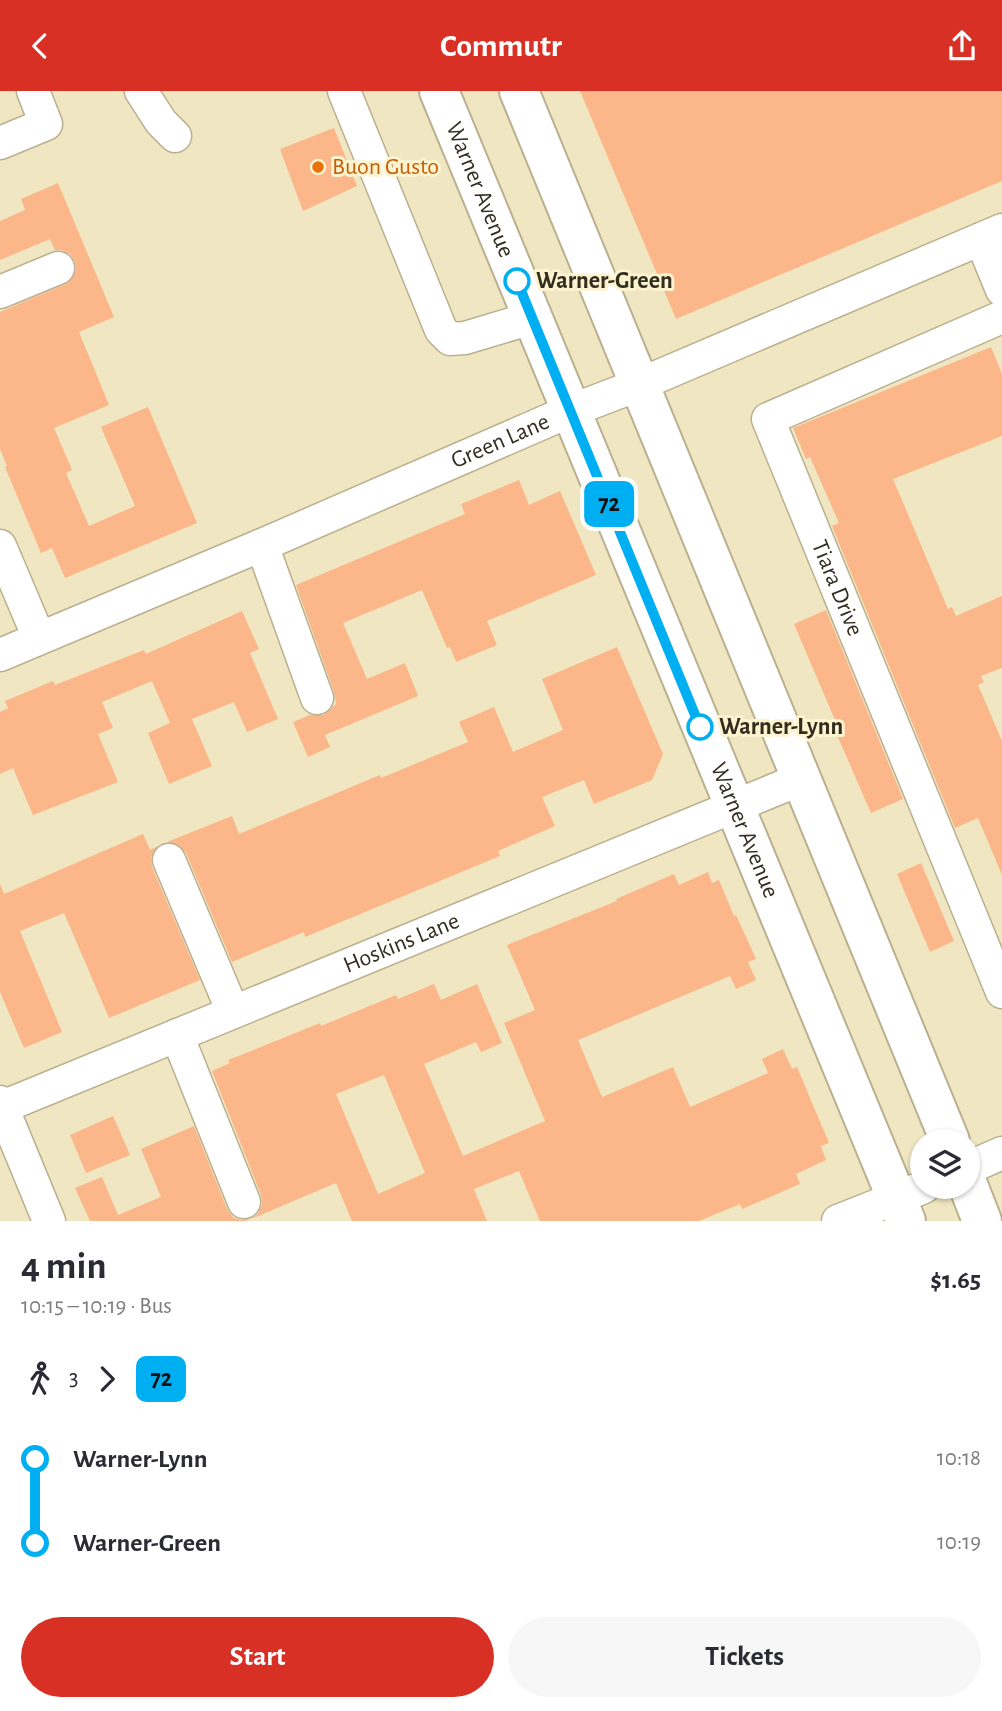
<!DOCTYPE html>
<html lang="en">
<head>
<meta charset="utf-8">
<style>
	:root { --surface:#fff; --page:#f7f7f7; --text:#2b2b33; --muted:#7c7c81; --accent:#d93025 }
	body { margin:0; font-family:"Alegreya Sans",sans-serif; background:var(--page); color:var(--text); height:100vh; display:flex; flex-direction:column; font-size:26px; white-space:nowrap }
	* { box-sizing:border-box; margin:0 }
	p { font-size:23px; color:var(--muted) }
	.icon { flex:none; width:38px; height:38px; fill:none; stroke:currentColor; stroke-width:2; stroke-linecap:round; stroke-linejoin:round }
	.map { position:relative; height:1130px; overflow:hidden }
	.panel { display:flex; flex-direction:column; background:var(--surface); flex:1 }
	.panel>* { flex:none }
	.badge { padding:0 14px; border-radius:10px; font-size:24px; line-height:46px }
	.buttons { position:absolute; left:910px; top:1038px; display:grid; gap:14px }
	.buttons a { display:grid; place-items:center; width:70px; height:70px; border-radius:50%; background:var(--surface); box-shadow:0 2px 5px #0004; font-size:35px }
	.map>.badge { position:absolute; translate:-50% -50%; box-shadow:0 0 0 4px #fff }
	.legs { display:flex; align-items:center; gap:10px; height:77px; padding:0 21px; font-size:23px }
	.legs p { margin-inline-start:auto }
	.summary { display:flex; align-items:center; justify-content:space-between; height:119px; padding:0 21px }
	h1 { font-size:38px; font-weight:700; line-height:52px }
	.cta { display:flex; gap:14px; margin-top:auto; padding:14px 21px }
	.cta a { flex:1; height:80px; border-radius:42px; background:var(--accent); color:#fff; font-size:28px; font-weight:700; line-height:80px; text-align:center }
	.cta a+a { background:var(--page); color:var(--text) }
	ul { padding:0 21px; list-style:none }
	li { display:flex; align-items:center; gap:24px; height:84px; font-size:26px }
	li i { display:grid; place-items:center; width:10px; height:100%; margin:0 9px; background:currentColor }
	li i::after { content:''; width:18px; height:18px; margin:-9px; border:5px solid; border-radius:50%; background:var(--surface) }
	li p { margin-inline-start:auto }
	li:first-child i { background:linear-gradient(#0000 50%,currentColor 0) }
	li:last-child i { background:linear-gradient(currentColor 50%,#0000 0) }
	header { display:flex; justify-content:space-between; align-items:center; height:91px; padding:0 21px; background:var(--accent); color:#fff; font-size:32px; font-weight:700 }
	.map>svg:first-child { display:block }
	.building { fill:#fbb789; fill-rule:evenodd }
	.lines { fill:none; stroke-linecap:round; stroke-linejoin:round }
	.minor-casing { stroke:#bab08f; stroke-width:35 }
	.major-casing { stroke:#bab08f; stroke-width:42 }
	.minor { stroke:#fff; stroke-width:32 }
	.major { stroke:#fff; stroke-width:38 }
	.line-1-casing { stroke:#fff; stroke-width:16 }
	.line-1 { stroke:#00aff2; stroke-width:10 }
	.food-dot { fill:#e8710a; stroke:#fdf3cf; stroke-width:2.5 }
	.stop-1-dot { fill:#fff; stroke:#00aff2; stroke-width:3.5 }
	.labels { text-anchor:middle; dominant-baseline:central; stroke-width:6; stroke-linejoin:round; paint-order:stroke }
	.food-label { font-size:24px; fill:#c56008; stroke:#fdf3cf; text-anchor:start }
	.street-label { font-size:24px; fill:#312d1f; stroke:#fdf3cf }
	.stop-label { font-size:24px; font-weight:bold; fill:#312d1f; stroke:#fdf3cf; text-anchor:start }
</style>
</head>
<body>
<header><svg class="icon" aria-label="back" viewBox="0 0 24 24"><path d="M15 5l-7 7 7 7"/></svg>Commutr<svg class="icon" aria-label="share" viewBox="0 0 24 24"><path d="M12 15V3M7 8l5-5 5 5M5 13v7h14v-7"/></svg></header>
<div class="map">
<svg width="1002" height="1130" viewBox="0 0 1002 1130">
	<rect width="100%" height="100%" fill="#f0e6c2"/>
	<g class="building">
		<path d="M580,0H1002V90L676,228Z"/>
		<path d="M334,37L357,95L303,120L280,58Z"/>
		<path d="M58,92L114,226L79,241L109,314L54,337L72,379L66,382L89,435L135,415L101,336L148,316L197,432L65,487L52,457L41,462L5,376L7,375L0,358V221L68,192L76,179L75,171L70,163L61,159H55L50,148L0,169V130L25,119L21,108Z"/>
		<path d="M991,256L1002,283V345L893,388L948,518L952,516L956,525L1002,505V577L981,585L984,591L978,594L1002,650V784L978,727L955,737L832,435L839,432L810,366L806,368L793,337Z"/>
		<path d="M519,389L529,414L560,400L596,484L487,530L497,554L456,571L450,556L447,557L422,499L343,532L367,588L405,572L418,605L325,644L330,656L308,666L293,631L310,624H324L336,613L334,601L296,494L465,423L461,413Z"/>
		<path d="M826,519L903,708L871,722L837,644L841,643L794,533Z"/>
		<path d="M242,520L259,558L250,562L278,628L247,641L234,611L192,628L212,675L169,693L148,642L170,632L152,590L102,611L113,637L98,643L118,691L33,724L13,677L0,683V621L8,617L5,610L53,590L55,594L144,559L146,563Z"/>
		<path d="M617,556L663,663L652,689L594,713L584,689L542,706L555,735L498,760L500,765L305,846L304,841L232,871L186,762L179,754L167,751L232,725L239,743L380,684L381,687L468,651L459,631L494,616L513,661L563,639L542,588Z"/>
		<path d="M143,743L150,759L158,755L151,766L152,776L200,889L109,927L64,822L20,840L62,941L24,957L0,901V793L4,803Z"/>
		<path d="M921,772L954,850L930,861L897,783Z"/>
		<path d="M708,781L712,792L719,789L734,825L736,824L756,868L748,871L756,889L736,898L730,885L578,949L602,1006L673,976L690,1016L768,982L762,968L783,958L792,978L797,976L829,1052L821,1055L826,1069L796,1083L800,1093L742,1118L740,1113L699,1130H540L519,1080L474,1098L487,1130H352L336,1092L251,1128L258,1123L262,1114L261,1104L212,980L230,972L228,969L251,960L320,932L321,935L396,904L398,908L434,893L441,909L477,893L502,952L481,961L476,951L424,973L463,1065L545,1030L504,932L535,919L507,854L617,810L616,808L674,783L679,794ZM384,984L425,1082L378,1103L336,1003Z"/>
		<path d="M113,1025L130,1064L86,1082L70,1044Z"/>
		<path d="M194,1035L227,1118L233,1126L241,1129L251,1128L246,1130H90L75,1097L102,1086L118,1124L161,1106L141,1058Z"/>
	</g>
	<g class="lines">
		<g class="minor-casing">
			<g id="minor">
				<path d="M141,0L161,31L175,45"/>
				<path d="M344,0L441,239L450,248L465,247L532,227"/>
				<path d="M0,52L46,33L33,0"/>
				<path d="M981,148L1002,199"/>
				<path d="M0,201L58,177"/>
				<path id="s1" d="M1002,226L768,328L1002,901"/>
				<path d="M262,454L317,607"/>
				<path d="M0,455L39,547"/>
				<path id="s2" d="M0,564L262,454L570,320L638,294L1002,139"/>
				<path d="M169,769L233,921"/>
				<path d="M177,944L244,1111"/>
				<path d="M0,1011L49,1130"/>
				<path id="s3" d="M0,1017L801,688"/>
				<path d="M968,1077L1002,1062"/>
				<path d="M838,1130L924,1096"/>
			</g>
		</g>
		<g class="major-casing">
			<g id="major">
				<path id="s4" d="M439,0L906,1130"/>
				<path d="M519,0L950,1050"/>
				<path d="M968,1094L982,1130"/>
			</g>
		</g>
		<use href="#minor" class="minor"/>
		<use href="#major" class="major"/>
	</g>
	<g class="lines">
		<g class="line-1-casing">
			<path id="line-1" d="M517,190L700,636"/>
		</g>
		<use href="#line-1" class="line-1"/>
	</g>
	<circle class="food-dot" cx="318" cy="76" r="7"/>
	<g class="stop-1-dot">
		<circle cx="517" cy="190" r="12"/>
		<circle cx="700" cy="636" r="12"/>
	</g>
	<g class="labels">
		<g class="food-label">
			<text x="332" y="76">Buon Gusto</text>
		</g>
		<g class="street-label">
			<text stroke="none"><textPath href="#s4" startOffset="107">Warner Avenue</textPath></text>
			<text stroke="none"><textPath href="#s2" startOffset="544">Green Lane</textPath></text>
			<text stroke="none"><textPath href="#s1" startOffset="438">Tiara Drive</textPath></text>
			<text stroke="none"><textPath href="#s4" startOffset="800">Warner Avenue</textPath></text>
			<text stroke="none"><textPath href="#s3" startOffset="434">Hoskins Lane</textPath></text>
		</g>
		<g class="stop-label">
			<text x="536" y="190">Warner-Green</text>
			<text x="719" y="636">Warner-Lynn</text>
		</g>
	</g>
</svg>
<div class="buttons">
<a><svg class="icon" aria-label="layers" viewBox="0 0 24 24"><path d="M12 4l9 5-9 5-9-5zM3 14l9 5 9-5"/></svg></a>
</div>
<b class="badge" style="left:609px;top:413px;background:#00aff2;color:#111">72</b>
</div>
<section class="panel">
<div class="summary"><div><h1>4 min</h1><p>10:15 – 10:19 · Bus</p></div><b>$1.65</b></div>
<div class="legs"><svg class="icon" aria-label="walk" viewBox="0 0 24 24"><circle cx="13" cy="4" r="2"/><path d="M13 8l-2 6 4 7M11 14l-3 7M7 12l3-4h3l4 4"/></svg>3<svg class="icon" aria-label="forward" viewBox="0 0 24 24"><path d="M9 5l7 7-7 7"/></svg><b class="badge" style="background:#00aff2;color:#111">72</b></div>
<ul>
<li><i style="color:#00aff2"></i><b>Warner-Lynn</b><p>10:18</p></li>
<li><i style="color:#00aff2"></i><b>Warner-Green</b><p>10:19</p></li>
</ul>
<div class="cta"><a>Start</a><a>Tickets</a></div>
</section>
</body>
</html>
